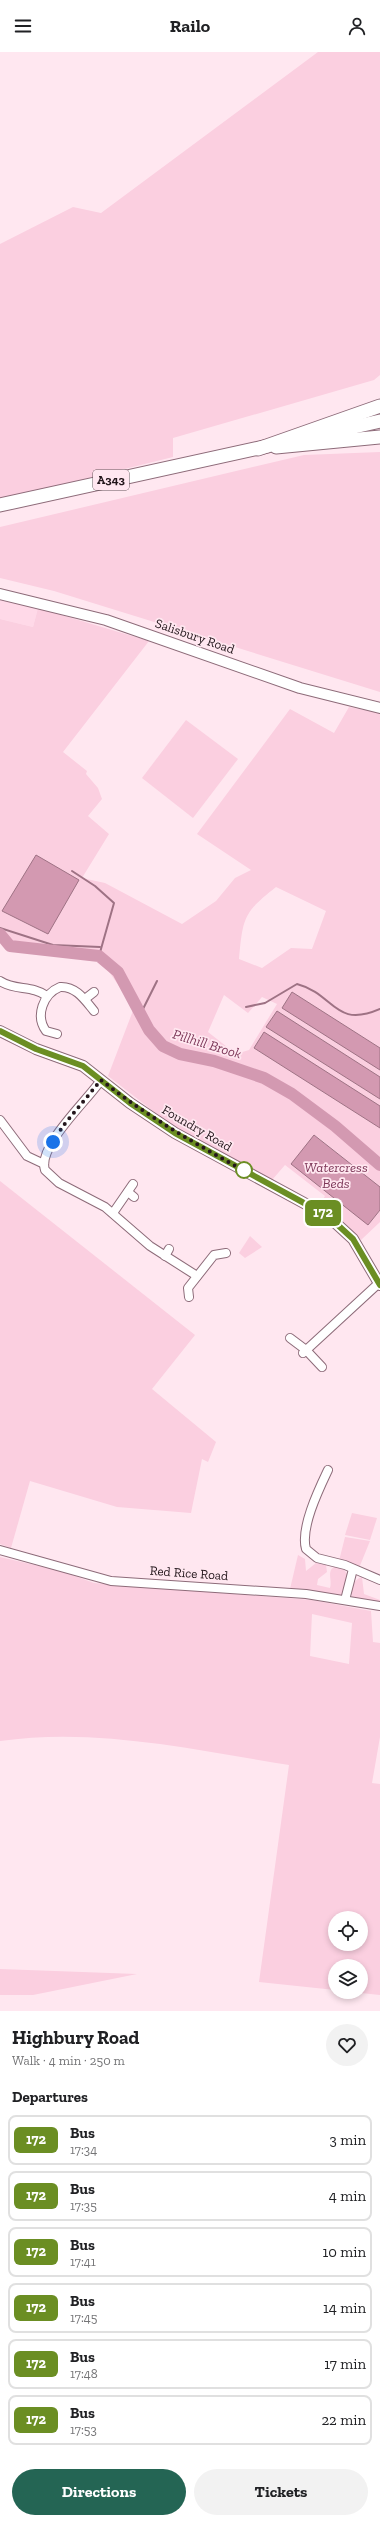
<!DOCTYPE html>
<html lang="en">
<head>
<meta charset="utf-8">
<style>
	:root { --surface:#fff; --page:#f2f2f2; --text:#202124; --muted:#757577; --line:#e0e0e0; --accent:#246554 }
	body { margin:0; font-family:"Zilla Slab",serif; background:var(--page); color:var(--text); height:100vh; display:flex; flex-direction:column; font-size:15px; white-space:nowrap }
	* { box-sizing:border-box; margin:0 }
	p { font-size:13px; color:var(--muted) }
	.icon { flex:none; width:22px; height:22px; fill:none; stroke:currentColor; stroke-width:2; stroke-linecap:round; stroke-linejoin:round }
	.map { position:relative; height:1959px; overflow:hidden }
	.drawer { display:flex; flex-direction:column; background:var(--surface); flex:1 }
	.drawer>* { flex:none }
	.badge { padding:0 8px; border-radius:6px; font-size:14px; line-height:26px }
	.controls { position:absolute; left:328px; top:1859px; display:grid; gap:8px }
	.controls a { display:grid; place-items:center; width:40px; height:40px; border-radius:50%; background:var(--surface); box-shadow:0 2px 6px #0003; font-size:20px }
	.you { position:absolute; width:20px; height:20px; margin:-10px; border:3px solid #fff; border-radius:50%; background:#1a73e8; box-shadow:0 0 0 6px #1a73e833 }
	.map>.badge { position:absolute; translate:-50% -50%; box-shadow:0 0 0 2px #fff }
	h2 { padding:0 12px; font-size:15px; line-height:36px }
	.round { display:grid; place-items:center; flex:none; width:42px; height:42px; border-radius:21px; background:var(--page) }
	.overview { display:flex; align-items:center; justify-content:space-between; height:68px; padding:0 12px }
	h1 { font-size:19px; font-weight:700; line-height:30px }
	.button { display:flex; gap:8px; margin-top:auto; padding:8px 12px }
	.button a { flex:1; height:46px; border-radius:24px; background:var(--accent); color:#fff; font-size:16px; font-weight:700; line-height:46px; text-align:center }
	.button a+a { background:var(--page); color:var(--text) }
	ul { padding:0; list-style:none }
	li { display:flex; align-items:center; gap:12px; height:50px; margin:0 8px 6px; padding:0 4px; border:2px solid var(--line); border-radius:8px }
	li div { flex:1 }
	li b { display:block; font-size:15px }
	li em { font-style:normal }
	li .badge { min-width:44px; font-weight:700; text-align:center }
	header { display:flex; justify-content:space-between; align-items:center; height:52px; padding:0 12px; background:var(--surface); font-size:18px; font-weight:700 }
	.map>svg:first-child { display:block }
	.built { fill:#ffd9e8 }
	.green { fill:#fbcfe0; fill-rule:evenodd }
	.water { fill:#d399b1; stroke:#9e7284 }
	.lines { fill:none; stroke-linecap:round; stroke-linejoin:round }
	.stream { stroke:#9e7284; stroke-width:2 }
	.river { stroke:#d399b1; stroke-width:12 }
	.minor-casing { stroke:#8d6b79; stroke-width:10 }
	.tertiary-casing { stroke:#8d6b79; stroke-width:12 }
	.primary-casing { stroke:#8d6b79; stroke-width:15 }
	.trunk-casing { stroke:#8d6b79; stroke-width:15 }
	.minor { stroke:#fff; stroke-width:8 }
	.tertiary { stroke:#fff; stroke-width:10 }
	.primary { stroke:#fff; stroke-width:13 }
	.trunk { stroke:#fff; stroke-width:13 }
	.line-casing { stroke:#fff; stroke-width:9 }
	.line { stroke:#6b8e23; stroke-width:6 }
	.walk { stroke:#23161b; stroke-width:4; stroke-dasharray:0 7.2 }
	.stop-dot { fill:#fff; stroke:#6b8e23; stroke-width:2 }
	.labels { text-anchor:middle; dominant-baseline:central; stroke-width:3.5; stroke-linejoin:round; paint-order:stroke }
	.shield { fill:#ffe7f0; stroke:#65555b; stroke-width:1 }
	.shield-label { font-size:12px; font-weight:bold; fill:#23161b }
	.street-label { font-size:13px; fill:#23161b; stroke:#ffe7f0 }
	.water-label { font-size:14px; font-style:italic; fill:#7d3758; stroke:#ffe7f0 }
</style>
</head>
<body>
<header><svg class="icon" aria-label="menu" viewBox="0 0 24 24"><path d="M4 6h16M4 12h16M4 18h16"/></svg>Railo<svg class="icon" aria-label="person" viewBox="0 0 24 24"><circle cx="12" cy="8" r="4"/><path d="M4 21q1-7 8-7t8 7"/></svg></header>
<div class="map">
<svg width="380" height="1959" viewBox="0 0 380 1959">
	<rect width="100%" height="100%" fill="#ffe7f0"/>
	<path class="built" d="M0,548L38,556L33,575L0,567Z"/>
	<g class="green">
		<path d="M318,0H380V323L374,328L173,386V405L0,448V192L73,155L101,161Z"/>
		<path d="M380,400V640L54,539L0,526V475L304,403Z"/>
		<path d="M38,556L149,589L63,700L87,719L86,722L98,736L102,747L88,764L109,782L82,826L105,831L182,872L216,849L235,826L251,818L197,782L290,657L334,681L349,655L380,661V996L292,940L380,1018V1025L277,959L266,975L380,1047V1054L264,981L254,996L380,1076V1135L315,1083L368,1173L380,1158V1170L361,1188L339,1165L319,1154L325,1144L285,1113L272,1128L171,1073L108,1024L134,956L101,908L10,895L0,883V567L33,575ZM276,835L326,859L312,897L291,896L262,916L239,907C243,866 243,861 276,835ZM224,943L248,961L262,945L277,952L249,998L236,1002L208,980Z"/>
		<path d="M186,668L238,707L193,766L142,726Z"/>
		<path d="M0,1129L195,1283L152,1337L216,1390L208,1410L202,1407L191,1461L117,1455L30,1429L11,1496L0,1492Z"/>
		<path d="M250,1184L262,1195L245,1206L239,1201Z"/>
		<path d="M352,1461L377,1466L370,1488L345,1483Z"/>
		<path d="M345,1485L370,1489L359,1516L339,1509Z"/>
		<path d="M298,1503L305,1507L306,1519L316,1511L326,1513L327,1520L318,1527L317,1533L330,1536C333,1528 325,1517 337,1514L343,1516L347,1522L344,1540L340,1544L290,1537Z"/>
		<path d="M0,1505L61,1519L94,1531L312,1548L371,1559L373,1590L380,1591V1685L372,1731L380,1732V1943L351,1940H361V1914H335V1938L259,1930L289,1713C195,1698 96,1675 0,1689ZM312,1562L352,1571L349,1612L310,1604ZM335,1866H361V1892H335Z"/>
		<path d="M362,1525L364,1542L380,1548V1553L355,1548L352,1545C350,1536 353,1528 362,1525Z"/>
		<path d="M0,1917L137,1922L33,1943H0Z"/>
	</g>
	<g class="water">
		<path d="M36,803L79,828L48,882L2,859Z"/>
		<path d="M292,940L380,996V1018L282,956Z"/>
		<path d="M277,959L380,1025V1047L266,975Z"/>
		<path d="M264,980L380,1054V1076L254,996Z"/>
		<path d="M314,1083L380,1135V1158L368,1173L291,1112Z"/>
	</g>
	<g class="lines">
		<g class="stream">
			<path d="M72,819L95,834L114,851L99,904"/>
			<path d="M0,876L53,893L100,895"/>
			<path d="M246,955L265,951L297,932C335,942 334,977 380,957"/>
			<path d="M140,963L157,929"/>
		</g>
		<path class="river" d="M0,882L10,894L99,904L118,920L149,978L163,994L180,1002L214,1009L264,1026L292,1042L335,1074L380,1113"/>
		<g class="minor-casing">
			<g id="minor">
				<path d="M0,929C15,939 32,933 47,944"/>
				<path d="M85,947L94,940"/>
				<path d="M57,982L46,979C35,964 43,942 60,935C76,934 85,948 94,959"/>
				<path d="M101,1028C88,1048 37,1094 45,1118L59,1131L105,1155L150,1194L197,1224"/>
				<path d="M0,1068L27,1104L44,1112"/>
				<path d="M128,1140L134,1145"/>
				<path d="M113,1161L133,1132"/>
				<path d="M165,1204L169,1197"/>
				<path d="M189,1245L188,1236L214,1203L226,1201"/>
				<path d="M290,1286L306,1298L322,1315"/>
				<path d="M303,1301L379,1231"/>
				<path d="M328,1418C319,1437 300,1476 306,1497L317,1506L345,1513L380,1528"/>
				<path d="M0,1498L111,1529L306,1542L380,1554"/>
				<path d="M345,1548L353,1517"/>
			</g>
		</g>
		<g class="tertiary-casing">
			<g id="tertiary">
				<path d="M0,542L106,568L300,636L380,656"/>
				<path d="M0,979L36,997L83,1014L130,1051L175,1081L328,1164L353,1187L380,1233"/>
			</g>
		</g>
		<g class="primary-casing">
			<g id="primary">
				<path d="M301,387L380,369"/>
				<path d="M0,453L268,394"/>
			</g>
		</g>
		<g class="trunk-casing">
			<g id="trunk">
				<path d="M276,395L380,385"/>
				<path d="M258,397L380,354"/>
			</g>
		</g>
		<use href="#minor" class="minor"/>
		<use href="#tertiary" class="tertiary"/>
		<use href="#primary" class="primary"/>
		<use href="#trunk" class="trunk"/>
	</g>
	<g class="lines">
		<g class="line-casing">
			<path id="line" d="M0,979L36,997L83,1014L130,1051L175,1081L328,1164L353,1187L380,1233"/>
		</g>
		<use href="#line" class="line"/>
		<path class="walk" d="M53,1090L63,1074L101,1028C148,1065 196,1092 248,1121L244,1118"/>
	</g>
	<circle class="stop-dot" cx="244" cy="1118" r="8"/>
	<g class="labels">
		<rect class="shield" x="93" y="418" width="36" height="20" rx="3"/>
		<g class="shield-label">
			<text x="111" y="428">A343</text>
		</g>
		<g class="street-label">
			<text transform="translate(195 584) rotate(19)">Salisbury Road</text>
			<text transform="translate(197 1076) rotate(30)">Foundry Road</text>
			<text transform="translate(189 1521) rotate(4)">Red Rice Road</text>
		</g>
		<g class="water-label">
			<text transform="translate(207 992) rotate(17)">Pillhill Brook</text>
			<text x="336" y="1115">Watercress<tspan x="336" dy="16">Beds</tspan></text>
		</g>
	</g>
</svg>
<div class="controls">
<a><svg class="icon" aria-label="locate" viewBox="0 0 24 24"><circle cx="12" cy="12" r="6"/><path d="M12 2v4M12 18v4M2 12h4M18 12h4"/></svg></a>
<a><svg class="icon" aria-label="layers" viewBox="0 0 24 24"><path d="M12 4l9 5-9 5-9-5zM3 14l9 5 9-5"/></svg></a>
</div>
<div class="you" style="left:53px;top:1090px"></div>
<b class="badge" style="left:323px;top:1161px;background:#6b8e23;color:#fff">172</b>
</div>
<section class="drawer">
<div class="overview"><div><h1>Highbury Road</h1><p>Walk · 4 min · 250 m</p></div><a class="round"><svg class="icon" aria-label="heart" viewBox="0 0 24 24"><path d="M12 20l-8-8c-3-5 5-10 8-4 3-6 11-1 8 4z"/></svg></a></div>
<h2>Departures</h2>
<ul>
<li><span class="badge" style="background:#6b8e23;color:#fff">172</span><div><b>Bus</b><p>17:34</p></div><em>3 min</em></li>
<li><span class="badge" style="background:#6b8e23;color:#fff">172</span><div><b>Bus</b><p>17:35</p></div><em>4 min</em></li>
<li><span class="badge" style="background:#6b8e23;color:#fff">172</span><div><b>Bus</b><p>17:41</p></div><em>10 min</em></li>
<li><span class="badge" style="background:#6b8e23;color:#fff">172</span><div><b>Bus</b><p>17:45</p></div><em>14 min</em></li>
<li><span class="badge" style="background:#6b8e23;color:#fff">172</span><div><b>Bus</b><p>17:48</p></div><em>17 min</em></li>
<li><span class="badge" style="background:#6b8e23;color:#fff">172</span><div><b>Bus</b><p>17:53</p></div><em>22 min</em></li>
</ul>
<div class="button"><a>Directions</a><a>Tickets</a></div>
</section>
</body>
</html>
